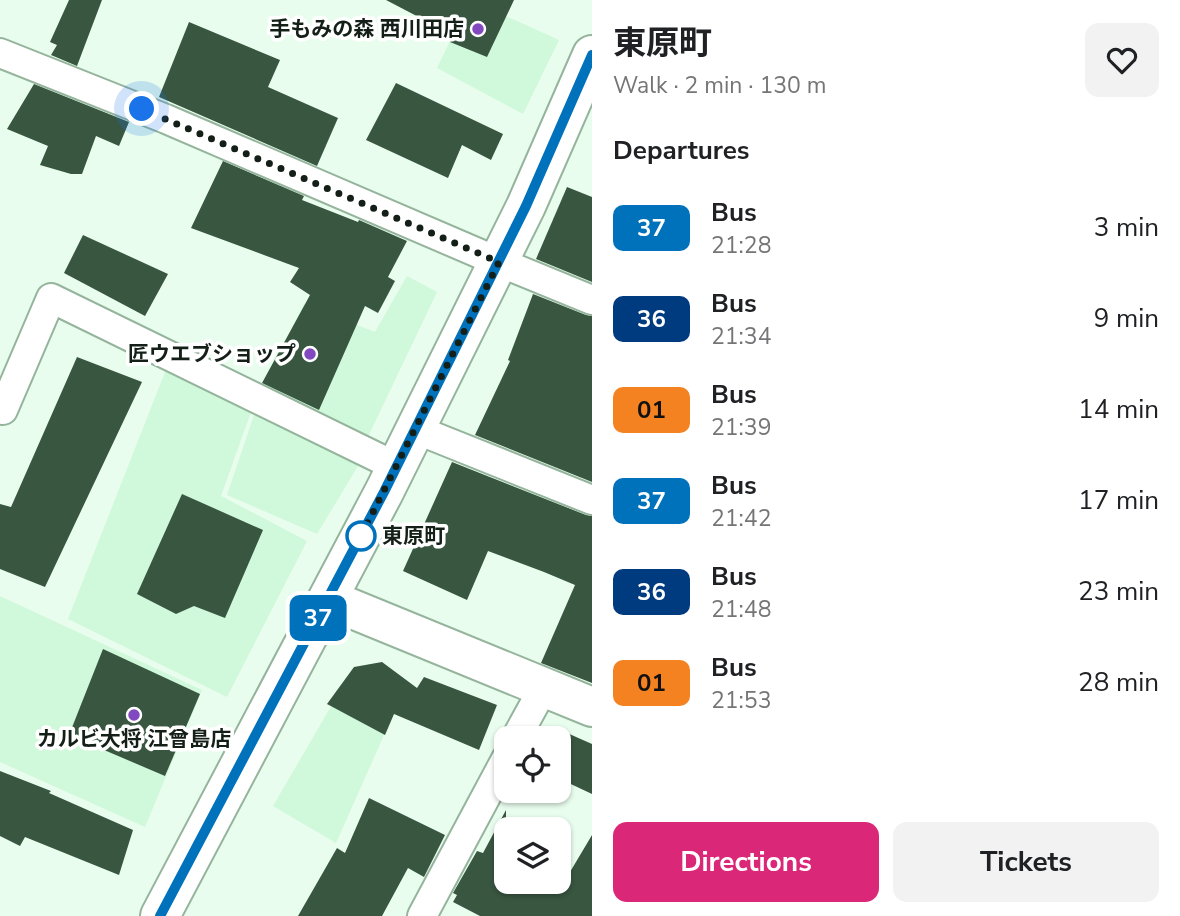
<!DOCTYPE html>
<html lang="en">
<head>
<meta charset="utf-8">
<style>
	:root { --surface:#fff; --page:#f2f2f2; --text:#202124; --muted:#757577; --accent:#db2777 }
	body { margin:0; font-family:"Nunito Sans","Noto Sans JP",sans-serif; background:var(--page); color:var(--text); height:100vh; display:flex; flex-direction:column; font-size:26px; white-space:nowrap }
	* { box-sizing:border-box; margin:0 }
	p { font-size:23px; color:var(--muted) }
	.icon { flex:none; width:38px; height:38px; fill:none; stroke:currentColor; stroke-width:2; stroke-linecap:round; stroke-linejoin:round }
	.map { position:relative; flex:1; overflow:hidden }
	.details { display:flex; flex-direction:column; background:var(--surface); width:588px }
	.details>* { flex:none }
	.badge { padding:0 14px; border-radius:10px; font-size:24px; line-height:46px }
	.buttons { position:absolute; left:494px; top:726px; display:grid; gap:14px }
	.buttons a { display:grid; place-items:center; width:77px; height:77px; border-radius:14px; background:var(--surface); box-shadow:0 2px 5px #0004; font-size:35px }
	.you { position:absolute; width:35px; height:35px; margin:-18px; border:5px solid #fff; border-radius:50%; background:#1a73e8; box-shadow:0 0 0 10px #1a73e833 }
	.map>.badge { position:absolute; translate:-50% -50%; box-shadow:0 0 0 4px #fff }
	h2 { padding:0 21px; font-size:26px; line-height:63px }
	.round { display:grid; place-items:center; flex:none; width:74px; height:74px; border-radius:14px; background:var(--page) }
	.head { display:flex; align-items:center; justify-content:space-between; height:119px; padding:0 21px }
	h1 { font-size:33px; font-weight:700; line-height:52px }
	.button { display:flex; gap:14px; margin-top:auto; padding:14px 21px }
	.button a { flex:1; height:80px; border-radius:14px; background:var(--accent); color:#fff; font-size:28px; font-weight:700; line-height:80px; text-align:center }
	.button a+a { background:var(--page); color:var(--text) }
	ul { padding:0; list-style:none }
	li { display:flex; align-items:center; gap:21px; height:91px; padding:0 21px }
	li div { flex:1 }
	li b { display:block; font-size:26px }
	li em { font-style:normal }
	li .badge { min-width:77px; font-weight:700; text-align:center }
	main { display:flex; flex:1; min-height:0 }
	.map>svg:first-child { display:block }
	.built { fill:#d0f8da }
	.building { fill:#395641 }
	.lines { fill:none; stroke-linecap:round; stroke-linejoin:round }
	.street-casing { stroke:#95b49c; stroke-width:32 }
	.secondary-casing { stroke:#95b49c; stroke-width:42 }
	.primary-casing { stroke:#95b49c; stroke-width:42 }
	.street { stroke:#fff; stroke-width:28 }
	.secondary { stroke:#fff; stroke-width:38 }
	.primary { stroke:#fff; stroke-width:38 }
	.line-casing { stroke:#fff; stroke-width:16 }
	.line { stroke:#0072bc; stroke-width:10 }
	.walk { stroke:#131f17; stroke-width:7; stroke-dasharray:0 12.6 }
	.poi-dot { fill:#8148bf; stroke:#fff; stroke-width:2.5 }
	.stop-dot { fill:#fff; stroke:#0072bc; stroke-width:3.5 }
	.labels { text-anchor:middle; dominant-baseline:central; stroke-width:7; stroke-linejoin:round; paint-order:stroke }
	.poi-label { font-size:21px; font-weight:bold; fill:#131f17; stroke:#fff; text-anchor:end }
	.stop-label { font-size:21px; font-weight:bold; fill:#131f17; stroke:#fff; text-anchor:start }
</style>
</head>
<body>
<main>
<div class="map">
<svg width="592" height="916" viewBox="0 0 592 916">
	<rect width="100%" height="100%" fill="#e9fdee"/>
	<g class="built">
		<path d="M470,0L559,40L523,114L437,68Z"/>
		<path d="M407,276L437,292L365,443L261,389L304,304L375,332Z"/>
		<path d="M167,367L251,412L221,496L307,541L227,697L68,619Z"/>
		<path d="M256,409L361,461L317,534L227,495Z"/>
		<path d="M0,596L202,690L145,827L0,762Z"/>
		<path d="M354,667L404,690L336,843L273,806Z"/>
	</g>
	<g class="building">
		<path d="M69,0H102L77,66L51,55L57,45L50,42Z"/>
		<path d="M386,0H514L487,57L450,42L453,35Z"/>
		<path d="M189,22L280,60L268,87L338,118L317,166L159,97Z"/>
		<path d="M396,83L503,134L491,160L462,145L448,178L366,140Z"/>
		<path d="M34,84L129,122L119,146L96,136L82,174H71L40,165L48,146L7,129Z"/>
		<path d="M223,161L304,196L302,200L358,222L359,220L407,241L388,277L395,281L378,313L365,306L319,410L262,383L310,295L290,282L299,268L191,228Z"/>
		<path d="M567,187L592,197V282L536,259Z"/>
		<path d="M83,235L168,274L145,316L64,273Z"/>
		<path d="M533,294L586,315L592,316V482L475,435L510,361L508,360Z"/>
		<path d="M77,357L142,382L45,587L0,569V504L11,507Z"/>
		<path d="M452,462L586,515L592,516V683L541,663L575,585L544,572L488,551L467,600L403,571Z"/>
		<path d="M182,494L263,530L225,618L194,606L176,614L137,594Z"/>
		<path d="M103,649L200,694L165,776L69,735Z"/>
		<path d="M382,662L417,688L424,677L497,705L479,750L394,714L385,735L327,704L354,667Z"/>
		<path d="M558,729L592,744V794L558,778Z"/>
		<path d="M0,771L51,791L49,793L133,830L119,875L25,837L20,846L0,836Z"/>
		<path d="M369,798L445,835L424,877L408,868L382,916H298L337,848L345,853Z"/>
		<path d="M506,810V882H558V865L570,872L592,835V916H480L453,902L457,895L453,893L477,851L483,853Z"/>
	</g>
	<g class="lines">
		<g class="street-casing">
			<g id="street">
				<path d="M0,53L166,119L499,262L592,300"/>
				<path d="M0,409L3,410L51,298L397,467"/>
				<path d="M415,429L592,500"/>
				<path d="M516,738L544,687"/>
				<path d="M422,916L506,759"/>
			</g>
		</g>
		<g class="secondary-casing">
			<path id="secondary" d="M328,599L592,707"/>
		</g>
		<g class="primary-casing">
			<path id="primary" d="M160,916L384,492L526,206L592,55"/>
		</g>
		<use href="#street" class="street"/>
		<use href="#secondary" class="secondary"/>
		<use href="#primary" class="primary"/>
	</g>
	<g class="lines">
		<g class="line-casing">
			<path id="line" d="M160,916L384,492L526,206L592,55"/>
		</g>
		<use href="#line" class="line"/>
		<path class="walk" d="M142,109L499,262L361,536"/>
	</g>
	<g class="poi-dot">
		<circle cx="478" cy="29" r="7"/>
		<circle cx="310" cy="354" r="7"/>
		<circle cx="134" cy="715" r="7"/>
	</g>
	<circle class="stop-dot" cx="361" cy="536" r="14"/>
	<g class="labels">
		<g class="poi-label">
			<text x="464" y="29">手もみの森 西川田店</text>
			<text x="296" y="354">匠ウエブショップ</text>
			<text x="134" y="739" text-anchor="middle">カルビ大将 江曾島店</text>
		</g>
		<g class="stop-label">
			<text x="382" y="536">東原町</text>
		</g>
	</g>
</svg>
<div class="buttons">
<a><svg class="icon" aria-label="locate" viewBox="0 0 24 24"><circle cx="12" cy="12" r="6"/><path d="M12 2v4M12 18v4M2 12h4M18 12h4"/></svg></a>
<a><svg class="icon" aria-label="layers" viewBox="0 0 24 24"><path d="M12 4l9 5-9 5-9-5zM3 14l9 5 9-5"/></svg></a>
</div>
<div class="you" style="left:142px;top:109px"></div>
<b class="badge" style="left:318px;top:618px;background:#0072bc;color:#fff">37</b>
</div>
<section class="details">
<div class="head"><div><h1>東原町</h1><p>Walk · 2 min · 130 m</p></div><a class="round"><svg class="icon" aria-label="heart" viewBox="0 0 24 24"><path d="M12 20l-8-8c-3-5 5-10 8-4 3-6 11-1 8 4z"/></svg></a></div>
<h2>Departures</h2>
<ul>
<li><span class="badge" style="background:#0072bc;color:#fff">37</span><div><b>Bus</b><p>21:28</p></div><em>3 min</em></li>
<li><span class="badge" style="background:#003b80;color:#fff">36</span><div><b>Bus</b><p>21:34</p></div><em>9 min</em></li>
<li><span class="badge" style="background:#f58220;color:#111">01</span><div><b>Bus</b><p>21:39</p></div><em>14 min</em></li>
<li><span class="badge" style="background:#0072bc;color:#fff">37</span><div><b>Bus</b><p>21:42</p></div><em>17 min</em></li>
<li><span class="badge" style="background:#003b80;color:#fff">36</span><div><b>Bus</b><p>21:48</p></div><em>23 min</em></li>
<li><span class="badge" style="background:#f58220;color:#111">01</span><div><b>Bus</b><p>21:53</p></div><em>28 min</em></li>
</ul>
<div class="button"><a>Directions</a><a>Tickets</a></div>
</section>
</main>
</body>
</html>
